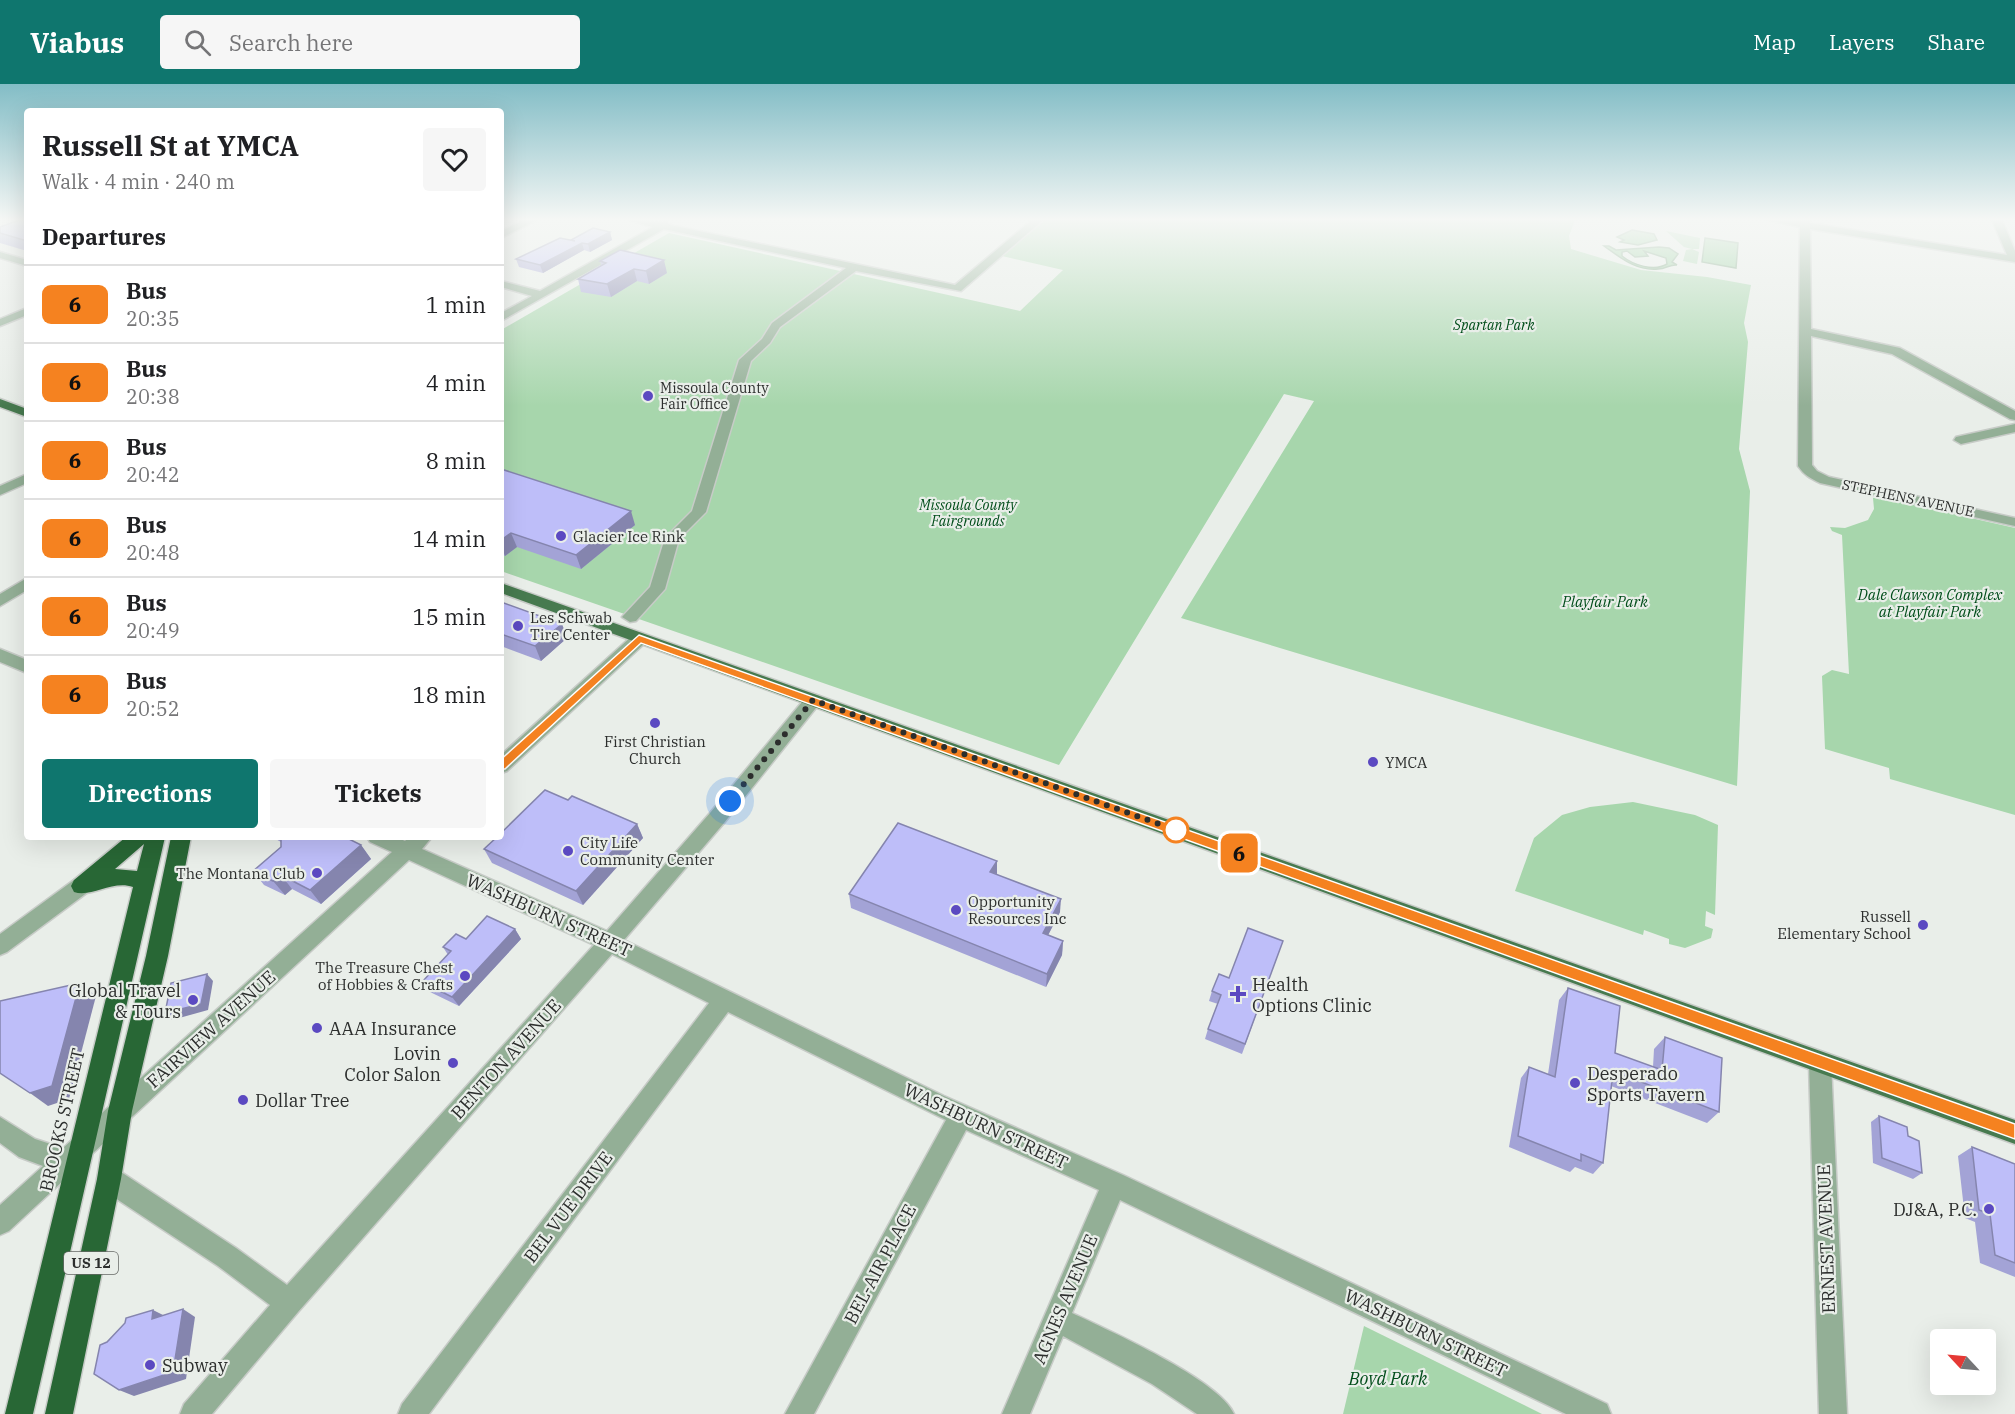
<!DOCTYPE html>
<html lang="en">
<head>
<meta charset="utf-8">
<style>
	:root { --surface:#fff; --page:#f6f6f6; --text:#202124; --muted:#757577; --line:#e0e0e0; --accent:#0f766e }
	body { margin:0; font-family:"IBM Plex Serif",serif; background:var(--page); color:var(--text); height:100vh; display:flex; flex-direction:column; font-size:22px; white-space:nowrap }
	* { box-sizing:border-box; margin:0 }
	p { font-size:20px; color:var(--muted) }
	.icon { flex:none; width:33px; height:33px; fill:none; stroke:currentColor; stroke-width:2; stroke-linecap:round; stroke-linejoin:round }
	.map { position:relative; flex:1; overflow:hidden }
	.details { position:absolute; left:24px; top:24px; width:480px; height:732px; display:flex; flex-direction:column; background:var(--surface); border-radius:6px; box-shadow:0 6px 24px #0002 }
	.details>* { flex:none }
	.badge { padding:0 12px; border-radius:9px; font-size:21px; line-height:39px }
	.needle { width:39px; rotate:296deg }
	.fabs { position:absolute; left:1930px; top:1245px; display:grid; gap:12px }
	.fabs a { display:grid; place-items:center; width:66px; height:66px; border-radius:6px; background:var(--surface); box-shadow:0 6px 24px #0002; font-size:30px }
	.you { position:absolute; width:30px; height:30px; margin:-15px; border:4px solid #fff; border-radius:50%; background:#1a73e8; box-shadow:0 0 0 9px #1a73e833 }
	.map>.badge { position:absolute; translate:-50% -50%; box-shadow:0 0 0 3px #fff }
	h2 { padding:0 18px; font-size:22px; line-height:54px }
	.round { display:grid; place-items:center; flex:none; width:63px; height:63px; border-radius:6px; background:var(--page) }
	.headline { display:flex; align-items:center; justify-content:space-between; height:102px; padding:0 18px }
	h1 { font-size:28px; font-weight:800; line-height:45px }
	.button { display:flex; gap:12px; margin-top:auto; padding:12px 18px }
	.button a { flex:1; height:69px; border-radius:6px; background:var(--accent); color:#fff; font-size:24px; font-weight:800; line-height:69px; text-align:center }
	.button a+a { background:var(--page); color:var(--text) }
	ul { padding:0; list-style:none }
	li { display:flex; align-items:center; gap:18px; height:78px; padding:0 18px; border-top:2px solid var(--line) }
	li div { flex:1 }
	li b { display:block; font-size:22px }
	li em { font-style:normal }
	li .badge { min-width:66px; font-weight:700; text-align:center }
	header { display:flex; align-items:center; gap:36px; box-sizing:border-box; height:84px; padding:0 30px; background:var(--accent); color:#fff }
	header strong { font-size:28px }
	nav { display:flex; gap:33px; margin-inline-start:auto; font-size:21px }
	.search { width:420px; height:54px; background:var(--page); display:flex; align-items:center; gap:15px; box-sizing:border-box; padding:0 21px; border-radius:6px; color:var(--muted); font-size:22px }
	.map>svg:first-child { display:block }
	.green { fill:#a7d6ac }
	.water { fill:#8bcb93; stroke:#6e9c74; stroke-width:1.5; fill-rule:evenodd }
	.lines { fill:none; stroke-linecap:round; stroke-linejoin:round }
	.minor-casing { stroke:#c7cbc7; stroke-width:3 }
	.major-casing { stroke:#c7cbc7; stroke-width:3 }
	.highway-casing { stroke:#c7cbc7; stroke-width:3 }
	.minor { fill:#93af96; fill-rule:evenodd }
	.major { fill:#477a4f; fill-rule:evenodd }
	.highway { fill:#286735; fill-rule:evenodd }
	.wall { fill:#a3a3d6 }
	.shaded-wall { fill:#8585ae }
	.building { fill:#bebef9; stroke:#8585ae; stroke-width:1.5 }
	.line { fill:#f58220; stroke:#fff; stroke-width:1.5 }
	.walk { stroke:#2c2e2d; stroke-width:6; stroke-dasharray:0 10.8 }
	.poi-dot { fill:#5b49c1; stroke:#e9eee9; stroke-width:2 }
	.stop-dot { fill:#fff; stroke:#f58220; stroke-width:3 }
	.labels { text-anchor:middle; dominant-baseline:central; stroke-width:4.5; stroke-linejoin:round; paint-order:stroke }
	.far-park-label { font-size:14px; font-style:italic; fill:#004d1a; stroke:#e9eee9 }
	.far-poi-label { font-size:14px; fill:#2c2e2d; stroke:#e9eee9; text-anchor:start }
	.far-street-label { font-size:14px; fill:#2c2e2d; stroke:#e9eee9 }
	.shield { fill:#e9eee9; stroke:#656865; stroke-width:1.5 }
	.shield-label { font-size:14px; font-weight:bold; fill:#2c2e2d }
	.poi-label { font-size:15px; fill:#2c2e2d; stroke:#e9eee9; text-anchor:start }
	.park-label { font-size:15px; font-style:italic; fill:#004d1a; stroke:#e9eee9 }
	.near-street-label { font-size:18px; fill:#2c2e2d; stroke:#e9eee9 }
	.near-poi-label { font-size:18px; fill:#2c2e2d; stroke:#e9eee9; text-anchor:start }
	.near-park-label { font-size:18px; font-style:italic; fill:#004d1a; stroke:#e9eee9 }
</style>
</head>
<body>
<header>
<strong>Viabus</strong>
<div class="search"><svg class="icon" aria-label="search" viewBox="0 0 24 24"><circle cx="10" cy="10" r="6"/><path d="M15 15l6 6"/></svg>Search here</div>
<nav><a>Map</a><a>Layers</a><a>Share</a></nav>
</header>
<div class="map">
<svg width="2015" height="1330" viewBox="0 0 2015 1330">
	<rect width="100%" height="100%" fill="#e9eee9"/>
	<g class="green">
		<path d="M1043,136H1575L1569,152L1571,165L1641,186L1707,193L1751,201L1744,239L1748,258L1739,365L1750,407L1737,702L1181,534L1314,317L1284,310L1059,681L501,487V246L669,149L1020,227L1063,186L1002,172Z"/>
		<path d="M1666,147L1700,154L1699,165H1692L1699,168L1697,180L1683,177L1686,166L1692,165L1684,163Z"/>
		<path d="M1878,413L2015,444V731L1890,695L1889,684L1825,665L1822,592L1832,586L1849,590L1842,451L1832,447L1830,443L1845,444L1868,436L1874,425L1873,414Z"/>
		<path d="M1633,718L1695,731L1718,741L1715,831L1706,827L1705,842L1713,845L1711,854L1685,864L1669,860V855L1644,846L1643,851L1515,807L1534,754L1562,731L1590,723Z"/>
		<path d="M1364,1242L1542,1330H1343Z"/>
	</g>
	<g class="water">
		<path d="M1632,146L1654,150L1657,156L1638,161L1620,158L1624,156L1617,153Z"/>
		<path d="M1705,154L1738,159L1736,184L1702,178Z"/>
		<path d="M1604,162H1609L1616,166L1659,163L1669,164L1678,170L1672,178L1677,181C1670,180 1666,185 1658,185C1636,187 1621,174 1604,162ZM1627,167L1635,173L1648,172L1644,167L1666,174L1667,180C1654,188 1633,181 1622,172V168Z"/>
	</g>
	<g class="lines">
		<g class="minor-casing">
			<g id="minor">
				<path d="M525,136H537L501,154V147Z"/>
				<path d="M629,136C640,135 656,141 666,137L670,141L955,201L1032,136H1043L961,207L856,187L780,243L770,259L751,277L706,428L679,455L665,505L636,537L630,538L622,533L650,503L665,454L692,427L739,276L762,255L772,239L846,184L664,145L501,237V229L532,212L501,203V197L540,207L653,143Z"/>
				<path d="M1767,136H1810V139L2007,171L1992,136H2002L2015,167V178L1810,145L1811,245L1900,264L2015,327V336L2010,335L1892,270L1811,252L1812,381L1817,387L1829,393L2015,434V442L1820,399C1810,394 1804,391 1798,382L1800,143Z"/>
				<path d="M0,168L27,176V182L0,174Z"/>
				<path d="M27,224V231L0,242V235Z"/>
				<path d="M2015,340V348L1961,360L1954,356L1956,353Z"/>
				<path d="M27,390V399L0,411V402Z"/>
				<path d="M27,494V506L0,522V510Z"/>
				<path d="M639,550L645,551L647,555L645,559L507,687L501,689V671L633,551Z"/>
				<path d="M0,565L27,576V589L0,578Z"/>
				<path d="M813,610L819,612L822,616L819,620L724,739L624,856L944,1012L1123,1091L1607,1320L1611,1330H1566L1120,1116L1072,1229C1108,1246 1220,1296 1234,1330H1197L1152,1300L1063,1252L1030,1330H1002L1099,1106L966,1046L814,1330H785L946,1036L728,928L429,1330H398L402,1320L709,919L612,870L298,1228L212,1330H180L184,1320L270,1221L218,1182L100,1104L97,1095L100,1086L109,1083L118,1086L236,1164L287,1201L594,861L409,776L9,1147L0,1151V1121L43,1082L19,1073L0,1059V1033L35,1055L63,1064L392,768L370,758L367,753H396L405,757L409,753H432L422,765L607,847L710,729L807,612Z"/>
				<path d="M81,794L88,796L91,802L88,808L7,868L0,871V850L74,796Z"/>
				<path d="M1820,968L1828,972L1831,979L1847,1330H1819L1809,979L1812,972Z"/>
			</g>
		</g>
		<g class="major-casing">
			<g id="major">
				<path d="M0,315L27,325V333L0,323Z"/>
				<path d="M501,499L2015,1036V1060L501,509Z"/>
			</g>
		</g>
		<g class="highway-casing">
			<g id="highway">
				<path d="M126,753H165L33,1330H5L133,803C112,796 91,814 74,808L71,802L74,796ZM144,760L137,787L115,785Z"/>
				<path d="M171,753H191L168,872L132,1027L121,1095L73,1330H45L97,1095L108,1027L146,872Z"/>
			</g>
		</g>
		<use href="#minor" class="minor"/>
		<use href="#major" class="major"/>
		<use href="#highway" class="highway"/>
	</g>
	<g class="wall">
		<path d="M27,136V167L0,159V143Z"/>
		<path d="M610,148L612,156L590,168L584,166L543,189L519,183L516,175L571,156Z"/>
		<path d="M600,177L667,189L649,200L637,197L611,213L581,208L578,195L601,181Z"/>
		<path d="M501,385L635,441L581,485L517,463L505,472L501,470Z"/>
		<path d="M501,518L562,540L567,554L541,577L501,562Z"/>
		<path d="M637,740L643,754L583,821L492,779L484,765Z"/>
		<path d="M272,753H345L361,761L371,775L321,820L292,805L285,811L264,801L253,787L281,763V758Z"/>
		<path d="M997,777V790L1060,828L1048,851L1063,857L1062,871L1046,903L851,824L849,810Z"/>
		<path d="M515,845L521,855L459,922L430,908L422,898L448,871L443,863L466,855Z"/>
		<path d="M1283,857L1242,970L1205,955L1208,945L1218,920L1209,917L1212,907L1229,894Z"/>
		<path d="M1568,904L1615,969L1653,983L1654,965L1665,953L1719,1028L1707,1039L1611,1002L1603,1079L1593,1090L1575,1083L1570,1088L1509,1063L1521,994L1529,983L1548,990L1559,916Z"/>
		<path d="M1879,1032L1922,1089L1913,1095L1873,1079L1871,1038Z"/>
		<path d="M1972,1063L2015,1080V1193L1980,1179L1975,1138L1965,1134L1958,1072Z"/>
	</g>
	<g class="shaded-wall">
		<path d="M610,148L612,156L590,168L588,160Z"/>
		<path d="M582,159L584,166L543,189L540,181Z"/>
		<path d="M664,176L667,189L649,200L646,187Z"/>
		<path d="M634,185L637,197L611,213L607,200Z"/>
		<path d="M631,427L635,441L581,485L576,471Z"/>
		<path d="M511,449L517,463L505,472L501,461V456Z"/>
		<path d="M562,540L567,554L541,577L535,562Z"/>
		<path d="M637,740L643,754L583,821L576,807Z"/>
		<path d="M361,761L371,775L321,820L310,806Z"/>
		<path d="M997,777V790L990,788Z"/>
		<path d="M281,791L292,805L285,811L273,797Z"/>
		<path d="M1061,815L1060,828L1042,863L1043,849Z"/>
		<path d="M515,845L521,855L459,922L452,913Z"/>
		<path d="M1063,857L1062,871L1046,903L1047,890Z"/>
		<path d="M207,890L213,897L208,926L172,936L165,929Z"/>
		<path d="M80,899L96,912L69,1015L48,1022L30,1009Z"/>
		<path d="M183,1225L195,1233L186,1295L134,1312L119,1306Z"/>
		<path d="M153,1226L167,1233L152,1235Z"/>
	</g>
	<g class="building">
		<path d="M19,136H27V157L0,149V143Z"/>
		<path d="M593,144L610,148L588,160L582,159L540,181L516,175L560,154L575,157L571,156Z"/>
		<path d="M620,166L664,176L646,187L634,185L607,200L578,195L606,179L600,177Z"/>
		<path d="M501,385L631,427L576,471L511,449L501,456Z"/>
		<path d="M501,518L562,540L535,562L501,550Z"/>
		<path d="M545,706L568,716L572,712L637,740L576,807L484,765L497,753H501V749Z"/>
		<path d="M898,739L997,777L990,788L1061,815L1043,849L1063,857L1047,890L849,810Z"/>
		<path d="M281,753H345L361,761L310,806L281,791L273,797L253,787L281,763Z"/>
		<path d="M487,832L515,845L452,913L422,898L451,867L443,863L456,850L466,855Z"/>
		<path d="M1248,844L1283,857L1245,960L1208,945L1221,911L1212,907L1219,890L1229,894Z"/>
		<path d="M207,890L201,920L165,929L171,899Z"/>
		<path d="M80,899L52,1002L30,1009L0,989V917Z"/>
		<path d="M1568,904L1620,922L1615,969L1662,986L1665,953L1722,974L1719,1028L1613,987L1603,1079L1581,1070V1077L1518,1052L1529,983L1555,993Z"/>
		<path d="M1879,1032L1907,1043L1908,1052L1919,1057L1922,1089L1882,1074Z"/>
		<path d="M1972,1063L2015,1080V1179L1995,1171L1990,1130L1979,1126Z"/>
		<path d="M183,1225L173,1288L119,1306L94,1290L100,1261L107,1258L125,1239L126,1234L153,1226L152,1235Z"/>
	</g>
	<linearGradient id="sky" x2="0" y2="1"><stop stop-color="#83bdc6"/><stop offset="0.42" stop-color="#f5f7f5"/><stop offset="1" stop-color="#f5f7f5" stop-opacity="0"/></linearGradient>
	<rect width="2015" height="322" fill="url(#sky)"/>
	<path class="line" d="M639,551L2015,1040V1055L641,559L505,685H497V679Z"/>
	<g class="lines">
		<path class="walk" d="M730,717L813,616L1176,746"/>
	</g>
	<g class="poi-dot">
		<circle cx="648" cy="312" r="6"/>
		<circle cx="561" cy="452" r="6"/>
		<circle cx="518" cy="542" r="6"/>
		<circle cx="655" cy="639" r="6"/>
		<circle cx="1373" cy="678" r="6"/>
		<circle cx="568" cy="767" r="6"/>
		<circle cx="317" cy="789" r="6"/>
		<circle cx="956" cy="826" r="6"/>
		<circle cx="1923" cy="841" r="6"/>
		<circle cx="465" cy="892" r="6"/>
		<path d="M1235 901h6v6h6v6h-6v6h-6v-6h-6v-6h6z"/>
		<circle cx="193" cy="916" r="6"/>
		<circle cx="317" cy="944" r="6"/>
		<circle cx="453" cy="979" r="6"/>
		<circle cx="1575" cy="999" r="6"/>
		<circle cx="243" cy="1016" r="6"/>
		<circle cx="1989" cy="1125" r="6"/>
		<circle cx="150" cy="1281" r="6"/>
	</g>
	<circle class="stop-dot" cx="1176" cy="746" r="12"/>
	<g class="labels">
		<g class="far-park-label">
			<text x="1494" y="241">Spartan Park</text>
			<text x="968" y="421">Missoula County<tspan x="968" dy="16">Fairgrounds</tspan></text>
		</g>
		<g class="far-poi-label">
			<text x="660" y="304">Missoula County<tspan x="660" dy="16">Fair Office</tspan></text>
		</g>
		<g class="far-street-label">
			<text transform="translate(1908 414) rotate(12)">STEPHENS AVENUE</text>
		</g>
		<rect class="shield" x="64" y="1168" width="54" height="22" rx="4.5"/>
		<g class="shield-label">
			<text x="91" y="1179">US 12</text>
		</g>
		<g class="poi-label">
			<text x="573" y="452">Glacier Ice Rink</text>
			<text x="530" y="533">Les Schwab<tspan x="530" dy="17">Tire Center</tspan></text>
			<text x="655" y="657" text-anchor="middle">First Christian<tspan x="655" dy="17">Church</tspan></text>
			<text x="1385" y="678">YMCA</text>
			<text x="580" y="758">City Life<tspan x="580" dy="17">Community Center</tspan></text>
			<text x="305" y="789" text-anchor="end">The Montana Club</text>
			<text x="968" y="817">Opportunity<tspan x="968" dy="17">Resources Inc</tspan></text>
			<text x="1911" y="832" text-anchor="end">Russell<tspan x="1911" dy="17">Elementary School</tspan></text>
			<text x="453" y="883" text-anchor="end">The Treasure Chest<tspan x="453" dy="17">of Hobbies &amp; Crafts</tspan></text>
		</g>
		<g class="park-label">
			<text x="1930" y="510">Dale Clawson Complex<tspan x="1930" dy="17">at Playfair Park</tspan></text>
			<text x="1605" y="517">Playfair Park</text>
		</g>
		<g class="near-street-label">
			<text transform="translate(549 831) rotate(24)">WASHBURN STREET</text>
			<text transform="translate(211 945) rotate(-42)">FAIRVIEW AVENUE</text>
			<text transform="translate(506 975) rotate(-48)">BENTON AVENUE</text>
			<text transform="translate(62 1036) rotate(-77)">BROOKS STREET</text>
			<text transform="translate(986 1042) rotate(25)">WASHBURN STREET</text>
			<text transform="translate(568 1123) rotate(-53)">BEL VUE DRIVE</text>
			<text transform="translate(1826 1155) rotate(-92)">ERNEST AVENUE</text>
			<text transform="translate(880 1180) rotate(-62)">BEL-AIR PLACE</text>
			<text transform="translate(1065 1215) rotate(-67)">AGNES AVENUE</text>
			<text transform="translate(1426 1249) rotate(26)">WASHBURN STREET</text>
		</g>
		<g class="near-poi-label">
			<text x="1252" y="900">Health<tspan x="1252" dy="21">Options Clinic</tspan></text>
			<text x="181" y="906" text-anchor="end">Global Travel<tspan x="181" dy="21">&amp; Tours</tspan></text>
			<text x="329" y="944">AAA Insurance</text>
			<text x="441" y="969" text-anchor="end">Lovin<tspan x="441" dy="21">Color Salon</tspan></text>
			<text x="1587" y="989">Desperado<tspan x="1587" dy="21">Sports Tavern</tspan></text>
			<text x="255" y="1016">Dollar Tree</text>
			<text x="1977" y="1125" text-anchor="end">DJ&amp;A, P.C.</text>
			<text x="162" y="1281">Subway</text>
		</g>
		<g class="near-park-label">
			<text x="1388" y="1294">Boyd Park</text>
		</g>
	</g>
</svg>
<div class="fabs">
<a><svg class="needle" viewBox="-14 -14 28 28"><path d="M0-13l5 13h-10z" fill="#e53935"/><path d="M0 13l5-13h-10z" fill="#757577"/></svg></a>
</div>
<div class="you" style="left:730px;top:717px"></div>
<b class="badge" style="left:1239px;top:769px;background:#f58220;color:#111">6</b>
<section class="details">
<div class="headline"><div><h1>Russell St at YMCA</h1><p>Walk · 4 min · 240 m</p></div><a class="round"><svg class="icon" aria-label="heart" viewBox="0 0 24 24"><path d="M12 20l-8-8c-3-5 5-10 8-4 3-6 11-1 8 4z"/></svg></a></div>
<h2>Departures</h2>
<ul>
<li><span class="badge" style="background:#f58220;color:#111">6</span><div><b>Bus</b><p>20:35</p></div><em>1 min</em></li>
<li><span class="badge" style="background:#f58220;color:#111">6</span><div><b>Bus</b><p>20:38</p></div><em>4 min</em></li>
<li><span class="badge" style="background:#f58220;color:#111">6</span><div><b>Bus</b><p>20:42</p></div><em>8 min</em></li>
<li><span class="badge" style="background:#f58220;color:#111">6</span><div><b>Bus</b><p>20:48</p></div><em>14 min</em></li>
<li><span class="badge" style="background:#f58220;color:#111">6</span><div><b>Bus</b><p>20:49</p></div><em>15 min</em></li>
<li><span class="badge" style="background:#f58220;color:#111">6</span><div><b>Bus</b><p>20:52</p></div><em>18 min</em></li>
</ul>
<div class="button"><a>Directions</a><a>Tickets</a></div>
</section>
</div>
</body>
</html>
